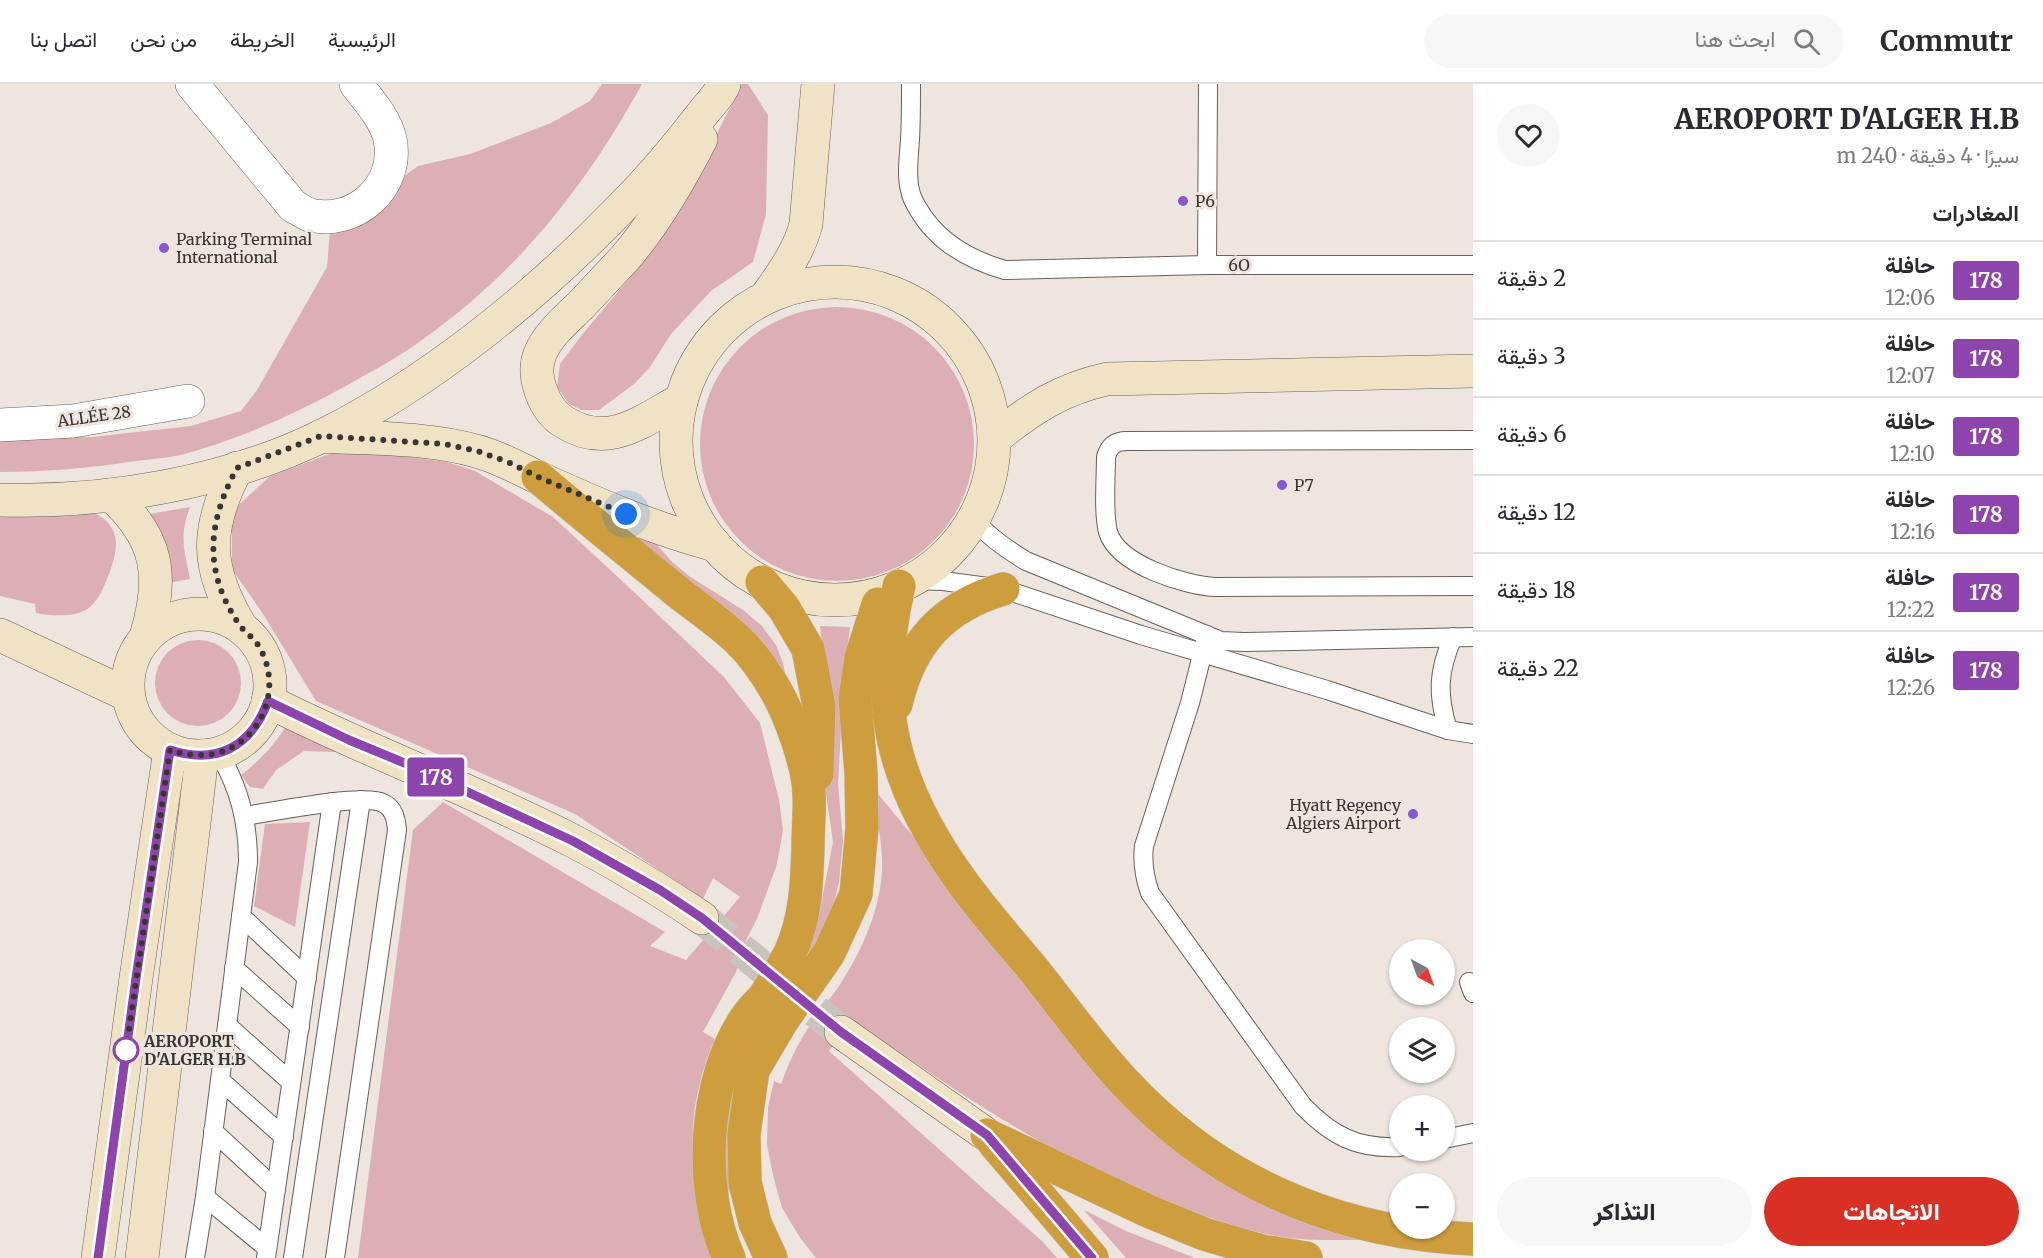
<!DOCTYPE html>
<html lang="ar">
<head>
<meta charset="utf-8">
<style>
	:root { --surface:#fff; --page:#f7f7f7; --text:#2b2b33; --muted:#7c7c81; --line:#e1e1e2; --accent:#d93025 }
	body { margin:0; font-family:Merriweather,Vazirmatn,serif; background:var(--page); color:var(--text); direction:rtl; height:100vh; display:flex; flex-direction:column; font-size:22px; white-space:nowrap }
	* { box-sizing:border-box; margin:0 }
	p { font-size:20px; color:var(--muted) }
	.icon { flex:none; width:33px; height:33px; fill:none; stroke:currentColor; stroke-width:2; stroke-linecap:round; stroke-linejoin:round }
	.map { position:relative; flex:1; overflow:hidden; direction:ltr }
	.details { display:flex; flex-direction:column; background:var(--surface); width:570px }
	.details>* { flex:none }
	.badge { padding:0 12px; border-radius:4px; font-size:21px; line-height:39px }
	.needle { width:39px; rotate:139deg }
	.tools { position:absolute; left:1389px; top:855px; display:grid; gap:12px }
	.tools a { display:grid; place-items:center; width:66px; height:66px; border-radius:50%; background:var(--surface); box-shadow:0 2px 4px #0004; font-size:30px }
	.you { position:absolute; width:30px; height:30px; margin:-15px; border:4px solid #fff; border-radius:50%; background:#1a73e8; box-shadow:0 0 0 9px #1a73e833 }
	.map>.badge { position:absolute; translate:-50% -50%; box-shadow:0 0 0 3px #fff }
	h2 { padding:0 24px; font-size:22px; line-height:54px }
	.round { display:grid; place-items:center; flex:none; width:63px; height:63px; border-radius:32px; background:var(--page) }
	.headline { display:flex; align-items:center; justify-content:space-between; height:102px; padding:0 24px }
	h1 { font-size:28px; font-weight:800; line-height:45px }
	.action { display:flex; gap:12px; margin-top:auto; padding:12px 24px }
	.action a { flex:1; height:69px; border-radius:36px; background:var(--accent); color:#fff; font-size:24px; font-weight:800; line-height:69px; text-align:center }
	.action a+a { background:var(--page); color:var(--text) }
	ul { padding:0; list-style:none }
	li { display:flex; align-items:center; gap:18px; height:78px; padding:0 24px; border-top:2px solid var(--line) }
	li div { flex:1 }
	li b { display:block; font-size:22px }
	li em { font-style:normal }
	li .badge { min-width:66px; font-weight:700; text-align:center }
	header { display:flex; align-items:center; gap:36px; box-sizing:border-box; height:84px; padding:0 30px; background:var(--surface); border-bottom:2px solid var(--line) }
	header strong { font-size:28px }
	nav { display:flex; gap:33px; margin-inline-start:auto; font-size:21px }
	.search { width:420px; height:54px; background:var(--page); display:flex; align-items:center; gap:15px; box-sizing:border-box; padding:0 21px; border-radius:33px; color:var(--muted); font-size:22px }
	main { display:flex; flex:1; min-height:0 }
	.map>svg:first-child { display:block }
	.green { fill:#dcafb5 }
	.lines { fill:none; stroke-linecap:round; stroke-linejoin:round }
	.secondary-tunnel { stroke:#cac2bd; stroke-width:33; stroke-dasharray:33 16; stroke-linecap:butt }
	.lane-casing { stroke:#69615b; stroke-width:20 }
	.street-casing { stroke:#69615b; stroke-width:34 }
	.secondary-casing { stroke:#69615b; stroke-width:34 }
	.highway-casing { stroke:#c8c6c6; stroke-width:34 }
	.lane { stroke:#fff; stroke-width:18 }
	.street { stroke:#fff; stroke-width:33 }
	.secondary { stroke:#f0e2c5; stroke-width:33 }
	.highway { stroke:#ce9d3e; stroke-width:33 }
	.line-casing { stroke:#fff; stroke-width:14 }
	.line { stroke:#8e44ad; stroke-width:9 }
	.walk { stroke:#393533; stroke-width:6; stroke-dasharray:0 10.8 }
	.poi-dot { fill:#8659d2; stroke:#eee5df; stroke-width:2 }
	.stop-dot { fill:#fff; stroke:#8e44ad; stroke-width:3 }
	.labels { text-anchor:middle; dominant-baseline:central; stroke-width:6; stroke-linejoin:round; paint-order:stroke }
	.poi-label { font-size:16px; fill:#393533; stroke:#eee5df; text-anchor:start }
	.street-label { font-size:16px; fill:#393533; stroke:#eee5df }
	.stop-label { font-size:16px; font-weight:bold; fill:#393533; stroke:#eee5df; text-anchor:start }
</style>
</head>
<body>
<header>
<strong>Commutr</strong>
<div class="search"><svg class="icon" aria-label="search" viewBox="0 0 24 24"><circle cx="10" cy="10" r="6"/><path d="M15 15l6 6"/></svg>ابحث هنا</div>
<nav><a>الرئيسية</a><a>الخريطة</a><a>من نحن</a><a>اتصل بنا</a></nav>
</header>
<main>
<section class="details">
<div class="headline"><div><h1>AEROPORT D'ALGER H.B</h1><p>سيرًا · 4 دقيقة · 240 m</p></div><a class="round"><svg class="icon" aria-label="heart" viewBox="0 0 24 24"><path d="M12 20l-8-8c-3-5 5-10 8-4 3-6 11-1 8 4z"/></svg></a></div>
<h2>المغادرات</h2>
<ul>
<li><span class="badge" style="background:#8e44ad;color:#fff">178</span><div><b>حافلة</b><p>12:06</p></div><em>2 دقيقة</em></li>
<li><span class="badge" style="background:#8e44ad;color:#fff">178</span><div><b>حافلة</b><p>12:07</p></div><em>3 دقيقة</em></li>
<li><span class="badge" style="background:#8e44ad;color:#fff">178</span><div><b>حافلة</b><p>12:10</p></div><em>6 دقيقة</em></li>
<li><span class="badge" style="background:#8e44ad;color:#fff">178</span><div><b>حافلة</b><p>12:16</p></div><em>12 دقيقة</em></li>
<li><span class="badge" style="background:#8e44ad;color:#fff">178</span><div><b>حافلة</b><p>12:22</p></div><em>18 دقيقة</em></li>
<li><span class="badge" style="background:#8e44ad;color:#fff">178</span><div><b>حافلة</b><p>12:26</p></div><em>22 دقيقة</em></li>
</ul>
<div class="action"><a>الاتجاهات</a><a>التذاكر</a></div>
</section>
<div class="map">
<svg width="1473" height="1174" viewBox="0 0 1473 1174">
	<rect width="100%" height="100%" fill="#eee5df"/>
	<g class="green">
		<path d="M602,0H642C585,103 519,187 422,256C398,274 370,288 344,303C293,331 238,356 181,371C166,374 150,375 136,377C90,384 46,388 0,388V353H92L191,342L241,327L257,306L327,183L330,146L418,82L470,70L551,39L590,17Z"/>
		<path d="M742,0H748L768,31L766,130L753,178L711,207L671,250L650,283L634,300L599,326H582L569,320L557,303L560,280L581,252L647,173L697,89Z"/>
		<circle cx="837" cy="360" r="137"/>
		<path d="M345,364L447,378L475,387L553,433L619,494L724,593L760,639L779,716L783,746L779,769L776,783L757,835L746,856L736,888L703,948L715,955C699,991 687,1042 696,1081C704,1112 716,1143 726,1174H358L413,746L443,718L665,848L650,862L686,876L740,813L713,794L703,815L575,730L316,617L263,530L232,485V427L269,393Z"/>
		<path d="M190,423C179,453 184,465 190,495L168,499L144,431Z"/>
		<path d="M92,428C122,441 119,464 109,490C104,502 100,514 90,523C77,534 51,532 36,529L35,520L0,512V431Z"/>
		<path d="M619,443L652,455L672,478L689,492L743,526L762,542L776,561L783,579L790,613Z"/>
		<path d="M820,542L850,543L844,592L838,700L843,757L839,798L830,835L734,1070L747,1157L728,1104L723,1072L731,984L819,831L833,758L825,703L828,615Z"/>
		<circle cx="198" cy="599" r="43"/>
		<path d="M287,640L336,668L304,667L276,686L263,705L250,703L241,691C260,676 275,661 287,640Z"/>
		<path d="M868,698L1116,996L1258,1114L1322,1144L1362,1156C1334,1156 1304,1157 1276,1152C1244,1146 1215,1136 1185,1125C1064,1082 958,1009 854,937L829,967L1043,1158L1057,1174H816L801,1155L782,1124L773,1091L767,1061L768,1023L774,997L781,1000C788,981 796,963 807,946C817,931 829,917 839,902C863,866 884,818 882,774C881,748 874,722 868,698Z"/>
		<path d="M310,738L295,843L254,822L265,740Z"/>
		<path d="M1084,1126L1126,1147L1195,1174H1126Z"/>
	</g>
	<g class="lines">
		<path class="secondary-tunnel" d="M702,834L841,948"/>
		<g class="lane-casing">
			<g id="lane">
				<path d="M911,0C911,19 911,37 910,56C909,72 906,90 910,106C911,112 914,118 917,123C936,157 969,176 1005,186L1207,181H1473"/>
				<path d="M1207,181L1208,0"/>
				<path d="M1473,356L1127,357C1115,357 1109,362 1106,373C1106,394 1103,428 1108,448C1118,481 1184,501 1215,503L1473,502"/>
				<path d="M974,436C989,453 1006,465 1026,477L1221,557L1244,558L1473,553"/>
				<path d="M913,496L943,497L1003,505L1141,551L1327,606L1448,646L1473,650"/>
				<path d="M1207,551L1190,619L1144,762C1142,779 1144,792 1150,809L1303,1022C1332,1052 1357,1065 1400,1063"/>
				<path d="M1448,646C1437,610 1438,587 1453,553"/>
				<path d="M245,732C270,728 365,709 383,719C394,724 396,735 397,746L335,1174"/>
				<path d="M241,832L307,894"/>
				<path d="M234,884L300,943"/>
				<path d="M1469,898L1473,909"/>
				<path d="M227,941L291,998"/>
				<path d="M220,996L284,1053"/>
				<path d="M213,1047L276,1105"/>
				<path d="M1444,1055L1473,1049"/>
				<path d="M205,1113L267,1164"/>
				<path d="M195,1174L205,1113L248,778C248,737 239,704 219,669"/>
				<path d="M266,1174L332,718"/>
				<path d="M293,1174L361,716"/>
			</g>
		</g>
		<g class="street-casing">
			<g id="street">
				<path d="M192,0L293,122C299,125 304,129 310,131C355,142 400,102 390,55C385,34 369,17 356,0"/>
				<path d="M0,341L73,337L188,317"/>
			</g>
		</g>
		<g class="secondary-casing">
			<g id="secondary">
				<circle cx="835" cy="357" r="159"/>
				<path d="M766,213C782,190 799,168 806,140L818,0"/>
				<path d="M681,316C642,337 608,366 564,338C544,326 531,292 540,270C548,250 567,235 581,221C596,205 610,190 625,174C655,139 680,96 701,55"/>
				<path d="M321,352C372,355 427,353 476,367C499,373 518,384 539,394C596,420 654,445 715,461"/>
				<path d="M995,354C1031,325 1061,305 1107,295L1473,287"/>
				<path d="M237,384C205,444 205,484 241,543"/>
				<path d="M111,411C159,454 164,493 146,553"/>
				<path d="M0,416C106,419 226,399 322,352C431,298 536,212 620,125C650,95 677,63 703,29C710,20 720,11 724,0"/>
				<circle cx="199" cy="601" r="71"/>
				<path d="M0,551L128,611"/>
				<path d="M268,617C368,668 474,706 573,757C618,780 660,806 702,834"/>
				<path d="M841,948L987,1051"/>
				<path d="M98,1174L136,894L170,666"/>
				<path d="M142,1174L202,672"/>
			</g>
		</g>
		<g class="highway-casing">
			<g id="highway">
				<path d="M538,393C583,431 629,468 674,505C696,523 723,540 742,560C753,571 767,591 775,605C790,631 808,680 809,710C810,727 808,744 808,761C807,798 806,834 790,869C782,884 774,899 764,913C758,920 751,926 746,934C703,996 698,1107 729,1174"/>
				<path d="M762,498L784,524L808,565L819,622L817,690"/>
				<path d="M899,502C872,617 891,699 960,795C982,826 1008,855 1033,885C1069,930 1103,979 1145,1019C1235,1106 1349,1150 1473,1155"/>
				<path d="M896,620C910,559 943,523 1003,505"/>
				<path d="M987,1051L1148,1127L1204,1150L1262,1167L1306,1174"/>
				<path d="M994,1059L1092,1174"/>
				<path d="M771,1174L755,1139L745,1098L744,1050L753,986L782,937L829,869L856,810L862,744L861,689L855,614L861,574L878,520"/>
			</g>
		</g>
		<use href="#lane" class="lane"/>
		<use href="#street" class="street"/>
		<use href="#secondary" class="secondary"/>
		<use href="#highway" class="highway"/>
	</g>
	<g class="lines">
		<g class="line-casing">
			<path id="line" d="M98,1174L136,894L170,666C217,681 251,663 268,617L349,656L414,683L573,757L660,806L702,834L841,948L987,1051L1092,1174"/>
		</g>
		<use href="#line" class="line"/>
		<path class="walk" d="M126,966L170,666C195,674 221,674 243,656C272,632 278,589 256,558C251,552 245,548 240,542C230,527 221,510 217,493C207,454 219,417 237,384L321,352L444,360L477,367L508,378L538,393L626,430"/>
	</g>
	<g class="poi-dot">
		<circle cx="1183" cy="117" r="6"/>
		<circle cx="164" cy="164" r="6"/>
		<circle cx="1282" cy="401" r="6"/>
		<circle cx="1413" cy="730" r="6"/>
	</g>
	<circle class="stop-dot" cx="126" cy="966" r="12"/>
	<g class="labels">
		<g class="poi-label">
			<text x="1195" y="117">P6</text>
			<text x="176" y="155">Parking Terminal<tspan x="176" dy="18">International</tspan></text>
			<text x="1294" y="401">P7</text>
			<text x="1401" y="721" text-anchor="end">Hyatt Regency<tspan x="1401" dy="18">Algiers Airport</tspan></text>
		</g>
		<g class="street-label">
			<text x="1239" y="181">6O</text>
			<text transform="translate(94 332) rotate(-8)">ALLÉE 28</text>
		</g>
		<g class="stop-label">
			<text x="144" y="957">AEROPORT<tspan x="144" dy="18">D'ALGER H.B</tspan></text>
		</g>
	</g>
</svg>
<div class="tools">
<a><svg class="needle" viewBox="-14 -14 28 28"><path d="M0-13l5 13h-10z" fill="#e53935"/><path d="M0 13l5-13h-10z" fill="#7c7c81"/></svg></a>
<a><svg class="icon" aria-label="layers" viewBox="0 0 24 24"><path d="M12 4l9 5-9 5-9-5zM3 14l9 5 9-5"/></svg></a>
<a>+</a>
<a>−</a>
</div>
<div class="you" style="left:626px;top:430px"></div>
<b class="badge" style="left:436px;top:693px;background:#8e44ad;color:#fff">178</b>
</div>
</main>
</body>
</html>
